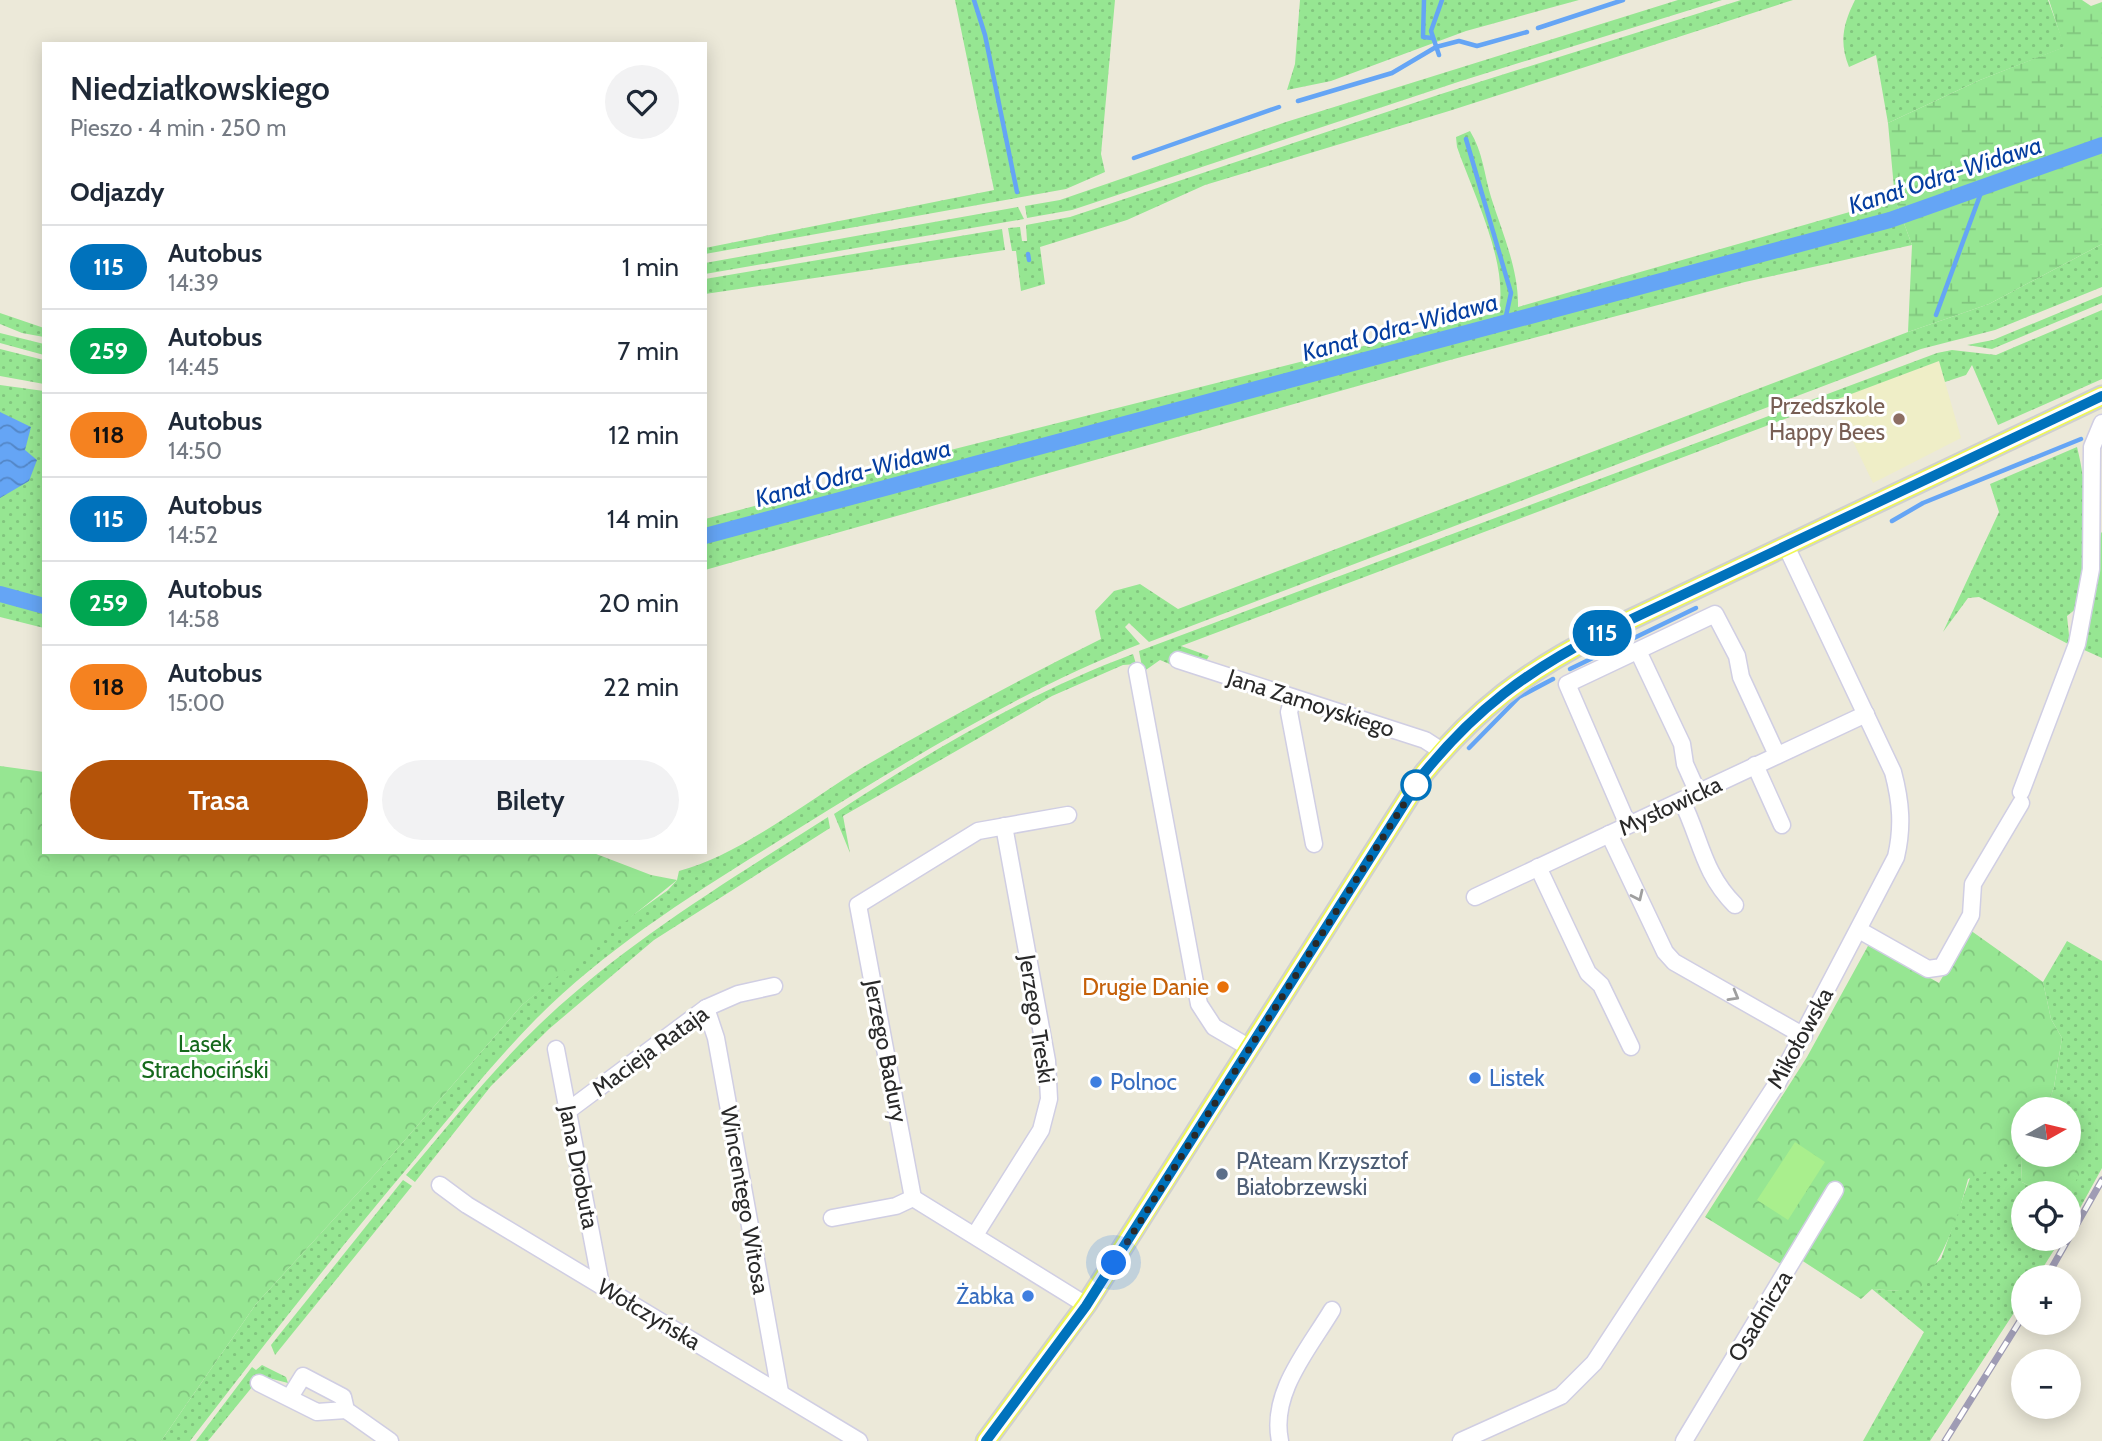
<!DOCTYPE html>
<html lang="pl">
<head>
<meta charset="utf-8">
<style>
	:root { --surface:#fff; --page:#f2f2f3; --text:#1f2937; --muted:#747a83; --line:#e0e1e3; --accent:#b45309 }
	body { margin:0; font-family:Cabin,sans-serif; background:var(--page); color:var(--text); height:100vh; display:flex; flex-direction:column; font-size:26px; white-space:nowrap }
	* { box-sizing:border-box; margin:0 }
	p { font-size:23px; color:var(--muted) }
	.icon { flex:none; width:38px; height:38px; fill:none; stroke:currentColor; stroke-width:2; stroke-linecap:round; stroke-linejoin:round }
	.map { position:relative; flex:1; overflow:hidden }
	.panel { position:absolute; left:42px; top:42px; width:665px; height:812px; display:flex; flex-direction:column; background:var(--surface); border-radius:0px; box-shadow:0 4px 18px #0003 }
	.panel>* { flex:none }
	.badge { padding:0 14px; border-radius:23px; font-size:24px; line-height:46px }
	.needle { width:46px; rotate:82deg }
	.buttons { position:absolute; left:2011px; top:1097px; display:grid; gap:14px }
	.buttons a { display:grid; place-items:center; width:70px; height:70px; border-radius:50%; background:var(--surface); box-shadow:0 4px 18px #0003; font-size:35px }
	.you { position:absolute; width:35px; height:35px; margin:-18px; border:5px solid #fff; border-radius:50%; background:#1a73e8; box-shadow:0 0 0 10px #1a73e833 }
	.map>.badge { position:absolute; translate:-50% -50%; box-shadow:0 0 0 4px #fff }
	h2 { padding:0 28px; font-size:26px; line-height:63px }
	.round { display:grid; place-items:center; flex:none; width:74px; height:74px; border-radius:37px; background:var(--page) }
	.overview { display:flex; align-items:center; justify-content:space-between; height:119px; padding:0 28px }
	h1 { font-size:33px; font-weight:600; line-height:52px }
	.button { display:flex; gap:14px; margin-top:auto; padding:14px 28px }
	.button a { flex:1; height:80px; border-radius:42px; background:var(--accent); color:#fff; font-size:28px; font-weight:600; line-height:80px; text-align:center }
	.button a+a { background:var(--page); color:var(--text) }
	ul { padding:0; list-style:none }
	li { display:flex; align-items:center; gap:21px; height:84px; padding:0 28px; border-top:2px solid var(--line) }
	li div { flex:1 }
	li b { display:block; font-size:26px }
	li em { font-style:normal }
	li .badge { min-width:77px; font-weight:700; text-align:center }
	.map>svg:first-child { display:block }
	.education { fill:#efeec7 }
	.grass { fill:url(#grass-dots) }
	.forest { fill:url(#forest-crowns) }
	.wetland { fill:url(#wetland-marsh) }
	.pitch { fill:#a9ef8d }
	.water { fill:url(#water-waves) }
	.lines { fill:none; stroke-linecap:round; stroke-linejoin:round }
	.stream { stroke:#65a5f5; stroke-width:4.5 }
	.canal { stroke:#65a5f5; stroke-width:16 }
	.minor-casing { stroke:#d0cee3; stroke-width:19 }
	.major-casing { stroke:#d0d0d0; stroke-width:23 }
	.minor { stroke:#fff; stroke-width:16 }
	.major { stroke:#eff852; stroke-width:19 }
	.rail-casing { stroke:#9f9cb4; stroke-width:7 }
	.rail { stroke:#fff; stroke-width:4.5; stroke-dasharray:13; stroke-linecap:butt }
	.oneway { stroke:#9f9f9f }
	.line-casing { stroke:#fff; stroke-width:16 }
	.line { stroke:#0072bc; stroke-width:10 }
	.walk { stroke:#292929; stroke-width:7; stroke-dasharray:0 12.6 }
	.education-dot { fill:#8d6e63; stroke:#fff; stroke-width:2.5 }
	.stop-dot { fill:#fff; stroke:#0072bc; stroke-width:3.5 }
	.food-dot { fill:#e8710a; stroke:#fff; stroke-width:2.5 }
	.shop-dot { fill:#3f7fe0; stroke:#fff; stroke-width:2.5 }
	.service-dot { fill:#5c6f8a; stroke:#fff; stroke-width:2.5 }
	.labels { text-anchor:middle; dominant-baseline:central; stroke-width:6; stroke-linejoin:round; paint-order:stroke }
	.education-label { font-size:23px; fill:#785e54; stroke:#fff; text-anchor:end }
	.street-label { font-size:23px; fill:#292929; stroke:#fff }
	.food-label { font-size:23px; fill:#c56008; stroke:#fff; text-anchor:end }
	.park-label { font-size:23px; fill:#15691c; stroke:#fff }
	.shop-label { font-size:23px; fill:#366cbe; stroke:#fff; text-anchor:start }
	.service-label { font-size:23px; fill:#4e5e75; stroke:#fff; text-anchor:start }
	.water-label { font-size:24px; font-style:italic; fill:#053ea0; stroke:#fff }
</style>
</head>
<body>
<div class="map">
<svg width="2102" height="1441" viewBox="0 0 2102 1441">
	<defs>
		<pattern id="grass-dots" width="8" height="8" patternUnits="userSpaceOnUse" patternTransform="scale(1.75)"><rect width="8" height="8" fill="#96e692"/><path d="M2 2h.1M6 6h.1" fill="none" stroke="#81c57e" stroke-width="1.8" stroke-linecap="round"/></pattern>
		<pattern id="forest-crowns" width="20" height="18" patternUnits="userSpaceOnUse" patternTransform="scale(1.75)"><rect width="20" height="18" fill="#96e692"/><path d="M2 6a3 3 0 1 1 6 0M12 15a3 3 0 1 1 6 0" fill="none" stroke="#81c57e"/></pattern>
		<pattern id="wetland-marsh" width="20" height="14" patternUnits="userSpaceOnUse" patternTransform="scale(1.75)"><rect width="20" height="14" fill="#96e692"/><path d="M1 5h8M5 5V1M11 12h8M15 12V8" fill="none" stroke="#81c57e"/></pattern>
		<pattern id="water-waves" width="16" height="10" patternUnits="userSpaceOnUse" patternTransform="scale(1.75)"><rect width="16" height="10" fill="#65a5f5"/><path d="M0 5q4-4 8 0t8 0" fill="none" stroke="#5386c6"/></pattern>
	</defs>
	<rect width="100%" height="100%" fill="#ece9d9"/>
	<path class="education" d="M1939,361L1961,438L1873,483L1833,400Z"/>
	<g class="grass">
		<path d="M955,0H1115L1101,154L1105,172L1066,189L705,254V248L994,190Z"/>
		<path d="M1300,0H1579L1466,31L1331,81L1287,90L1295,64Z"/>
		<path d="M1678,0H1722L1461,81L1072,210L1027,218L1025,206L1060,200L1286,122Z"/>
		<path d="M1741,0H1793L1449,111L1205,185L1127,220L1040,247L1045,284L1021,291L1016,251H1012L1008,228L1020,227L1022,241H1027L1026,225L1070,217L1441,94Z"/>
		<path d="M1855,0H2048L2065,47L1980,80L1888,123L1876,55L1849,67C1839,42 1843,24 1855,0Z"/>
		<path d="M1470,131C1483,152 1484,174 1491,197C1502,232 1519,270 1518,307L1895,199L1912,245L1745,282L1450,360L705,570V519L812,491L883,467L1499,312C1508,261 1474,196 1457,147L1456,137Z"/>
		<path d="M1018,207L1024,219L705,274V263Z"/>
		<path d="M1002,229L1005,250L705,294V279Z"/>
		<path d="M2102,244V287L1995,330L1921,349L1149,642L1129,623L1125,627L1140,644C1019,691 911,759 801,827C709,884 612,942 535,1020C492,1064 454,1112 415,1159C337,1251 263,1346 190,1441H161L256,1304L378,1171L522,1005L608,933L668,890L677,880L679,871C737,857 812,798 865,766C942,721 1021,679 1101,639L1095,611L1114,591L1140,584L1178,609L1908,332L1989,304Z"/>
		<path d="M2102,295V303L1992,349L1967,345L1993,340Z"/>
		<path d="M2102,310V379L1998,425L1972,365L1966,375L1945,382L1939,361L1181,646L1209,656L1206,661L1172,665L1160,660L1143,672L1139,651L1937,353L1952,350L1996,355Z"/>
		<path d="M0,313L44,328V337L22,333L0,324Z"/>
		<path d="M0,333L44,344V355L0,343Z"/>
		<path d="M0,349L44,360V384L0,376Z"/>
		<path d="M0,385L44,391V628L0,617Z"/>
		<path d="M2077,447C2091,502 2086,552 2077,608L2067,616L2070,645L1979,597L1968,598L1943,632L1999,512L1990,484Z"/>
		<path d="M2101,532L2102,533V658L2082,649Z"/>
		<path d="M1133,654L1136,664L1123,665L1052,696L843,816L850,853L834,814C927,753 1028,693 1133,654Z"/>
		<path d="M828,817L830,828L654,940L549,1029L491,1086L415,1182L406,1175C450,1124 491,1071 540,1024C626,942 728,881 828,817Z"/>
		<path d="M2067,941L2102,961V1168L2069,1228L2068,1194L2060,1193L2071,1190L2075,1154L2069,1150L2068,1110L2046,1109L2054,1087L2062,1038L2051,1019L2043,982Z"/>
		<path d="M2008,1072L2021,1157L2022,1182L2042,1193L2023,1194V1239H2061L2037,1277L2023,1278V1299L1930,1441H1863L1924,1332L1872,1289L1900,1291L1941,1259Z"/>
		<path d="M403,1180L412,1186L275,1355L271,1345Z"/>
		<path d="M262,1365L286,1377L288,1383L261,1376L208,1441H196L252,1367L256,1370Z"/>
	</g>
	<g class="forest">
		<path d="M0,766L44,772V852H591L651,875L677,880L522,1005L378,1171L256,1304L161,1441H0Z"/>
		<path d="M1970,930L2043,982L2051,1019L2062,1038L2054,1087L2046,1109L2023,1110V1155H2068L2069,1150L2075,1154L2079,1175L2071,1190L2042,1193L2022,1182L2021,1157L1968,1179C1958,1219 1945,1253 1921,1287L1900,1291L1872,1289L1861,1299L1792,1254L1784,1266L1705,1217L1807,1057L1869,944L1939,983Z"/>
	</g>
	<path class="wetland" d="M2049,0H2082L2091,6L2102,2V244L1989,304L1908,332L1912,245L1895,199L1888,123L1980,80L2064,47Z"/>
	<path class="pitch" d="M1795,1142L1825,1162L1788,1220L1757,1200Z"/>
	<path class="water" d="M0,412L31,427L25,450L37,460L29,481L0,498Z"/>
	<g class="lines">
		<g class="stream">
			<path d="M974,0L985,35L1017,192"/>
			<path d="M1424,0L1423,37L1432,38"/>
			<path d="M1538,28L1623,0"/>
			<path d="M1439,55L1431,31L1442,0"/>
			<path d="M1298,101L1392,73L1436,47L1459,41L1477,46L1527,32"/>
			<path d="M1466,139L1511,293L1504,325"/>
			<path d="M1134,158L1279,107"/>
			<path d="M1028,254L1029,260"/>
			<path d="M1936,315L1982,190"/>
			<path d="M1892,521L1923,503L2081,439"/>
			<path d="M1570,669L1696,608"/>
			<path d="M1469,748L1519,697L1553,679"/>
		</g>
		<g class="canal">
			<path d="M705,536L1890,220L2102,145"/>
			<path d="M0,594L44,606"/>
		</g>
		<g class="minor-casing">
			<g id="minor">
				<path d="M1638,651L1682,744L1685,764L1698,793"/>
				<path d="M1178,660L1425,740L1442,751"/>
				<path d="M1137,671L1199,1004L1214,1027L1250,1048"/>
				<path d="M1293,698L1289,712L1314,844"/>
				<path d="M1755,765L1782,825"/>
				<path d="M2021,792L2077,644L2091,569L2092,447L2102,423"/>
				<path d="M1682,801C1701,840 1703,873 1735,905"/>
				<path d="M1628,825L1567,684L1715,614L1737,656L1741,677L1777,755"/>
				<path d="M1609,834L1665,952L1674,962L1804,1036"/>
				<path d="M1538,867L1588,973L1601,985L1631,1047"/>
				<path d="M1475,897L1866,714"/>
				<path d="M1859,930L1928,969L1942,967L1971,915L1973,884L2021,803"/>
				<path d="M706,1008L716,1038L780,1392"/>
				<path d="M556,1049L601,1285"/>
				<path d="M569,1110L706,1008L738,994L774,986"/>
				<path d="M440,1185L467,1205L859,1441"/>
				<path d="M913,1198L1086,1305"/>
				<path d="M832,1218L896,1206L913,1198L858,905L978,831L1068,815"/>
				<path d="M975,1235L1041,1130L1049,1099L1047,1061L1004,826"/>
				<path d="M259,1383L317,1412L346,1410"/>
				<path d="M290,1397L303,1376L343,1397L346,1410L390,1441"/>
				<path d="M1280,1441C1270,1393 1308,1350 1332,1310"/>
				<path d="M1461,1441L1561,1396L1594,1363L1778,1082L1896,857C1903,827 1901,802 1893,772L1786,546"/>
				<path d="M1684,1441L1835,1190"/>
			</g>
		</g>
		<g class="major-casing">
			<path id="major" d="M986,1441L1086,1305L1424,773C1476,709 1526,672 1598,635L2102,396"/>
		</g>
		<use href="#minor" class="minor"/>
		<use href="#major" class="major"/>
		<g class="rail-casing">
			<g id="rail">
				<path d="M2046,1278L2102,1180"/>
				<path d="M1945,1441L2023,1316"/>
			</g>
		</g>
		<use href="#rail" class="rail"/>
	</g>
	<defs><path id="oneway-chevron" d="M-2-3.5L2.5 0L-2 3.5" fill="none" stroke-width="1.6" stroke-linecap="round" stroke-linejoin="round" transform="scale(1.75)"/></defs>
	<g class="oneway">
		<use href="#oneway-chevron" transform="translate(1638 896) rotate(65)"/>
		<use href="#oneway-chevron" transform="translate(1734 996) rotate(30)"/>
	</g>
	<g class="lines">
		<g class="line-casing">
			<path id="line" d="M986,1441L1086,1306L1424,773C1476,709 1526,672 1598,635L2102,396"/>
		</g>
		<use href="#line" class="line"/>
		<path class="walk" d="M1114,1263L1416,785"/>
	</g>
	<circle class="education-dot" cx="1899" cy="419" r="7"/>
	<circle class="stop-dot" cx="1416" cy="785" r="14"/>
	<circle class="food-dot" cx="1223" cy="987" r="7"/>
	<g class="shop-dot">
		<circle cx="1475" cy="1078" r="7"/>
		<circle cx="1096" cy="1082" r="7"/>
		<circle cx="1028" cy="1296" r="7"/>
	</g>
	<circle class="service-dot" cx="1222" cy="1174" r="7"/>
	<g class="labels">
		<g class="education-label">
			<text x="1885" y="406">Przedszkole<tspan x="1885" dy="26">Happy Bees</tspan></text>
		</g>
		<g class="street-label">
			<text transform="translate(1311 703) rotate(18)">Jana Zamoyskiego</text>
			<text transform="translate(1670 806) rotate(-25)">Mysłowicka</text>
			<text transform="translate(1037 1019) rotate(81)">Jerzego Treski</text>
			<text transform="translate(1800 1038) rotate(-61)">Mikołowska</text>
			<text transform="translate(650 1051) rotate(-36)">Macieja Rataja</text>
			<text transform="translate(886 1051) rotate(79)">Jerzego Badury</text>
			<text transform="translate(579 1167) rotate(79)">Jana Drobuta</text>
			<text transform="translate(745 1200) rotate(80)">Wincentego Witosa</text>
			<text transform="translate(649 1314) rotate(31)">Wołczyńska</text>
			<text transform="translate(1760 1316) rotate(-59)">Osadnicza</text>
		</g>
		<g class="food-label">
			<text x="1209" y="987">Drugie Danie</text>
		</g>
		<g class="park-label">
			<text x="205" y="1044">Lasek<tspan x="205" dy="26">Strachociński</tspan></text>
		</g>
		<g class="shop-label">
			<text x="1489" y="1078">Listek</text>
			<text x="1110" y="1082">Polnoc</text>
			<text x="1014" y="1296" text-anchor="end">Żabka</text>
		</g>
		<g class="service-label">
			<text x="1236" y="1161">PAteam Krzysztof<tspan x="1236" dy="26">Białobrzewski</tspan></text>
		</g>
		<g class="water-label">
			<text transform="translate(1945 175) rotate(-18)">Kanał Odra-Widawa</text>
			<text transform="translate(1400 327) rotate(-15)">Kanał Odra-Widawa</text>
			<text transform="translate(853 473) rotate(-15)">Kanał Odra-Widawa</text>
		</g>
	</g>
</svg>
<div class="buttons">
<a><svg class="needle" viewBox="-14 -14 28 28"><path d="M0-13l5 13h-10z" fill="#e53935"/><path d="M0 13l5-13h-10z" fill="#747a83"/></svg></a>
<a><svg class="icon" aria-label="locate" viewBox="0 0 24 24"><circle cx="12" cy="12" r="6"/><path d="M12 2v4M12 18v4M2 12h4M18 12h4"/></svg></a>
<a>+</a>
<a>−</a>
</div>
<div class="you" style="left:1114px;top:1263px"></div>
<b class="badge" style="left:1602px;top:633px;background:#0072bc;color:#fff">115</b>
<section class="panel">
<div class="overview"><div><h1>Niedziałkowskiego</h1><p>Pieszo · 4 min · 250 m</p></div><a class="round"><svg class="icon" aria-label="heart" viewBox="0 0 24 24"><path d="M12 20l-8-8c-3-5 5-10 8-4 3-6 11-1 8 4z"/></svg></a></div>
<h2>Odjazdy</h2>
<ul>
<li><span class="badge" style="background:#0072bc;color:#fff">115</span><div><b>Autobus</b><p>14:39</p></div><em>1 min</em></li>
<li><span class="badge" style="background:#00a651;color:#fff">259</span><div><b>Autobus</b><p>14:45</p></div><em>7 min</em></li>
<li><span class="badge" style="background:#f58220;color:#111">118</span><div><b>Autobus</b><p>14:50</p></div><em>12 min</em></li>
<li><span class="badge" style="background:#0072bc;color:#fff">115</span><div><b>Autobus</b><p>14:52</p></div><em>14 min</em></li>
<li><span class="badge" style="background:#00a651;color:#fff">259</span><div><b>Autobus</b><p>14:58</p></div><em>20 min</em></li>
<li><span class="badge" style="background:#f58220;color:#111">118</span><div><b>Autobus</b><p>15:00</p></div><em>22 min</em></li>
</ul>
<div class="button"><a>Trasa</a><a>Bilety</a></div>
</section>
</div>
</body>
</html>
